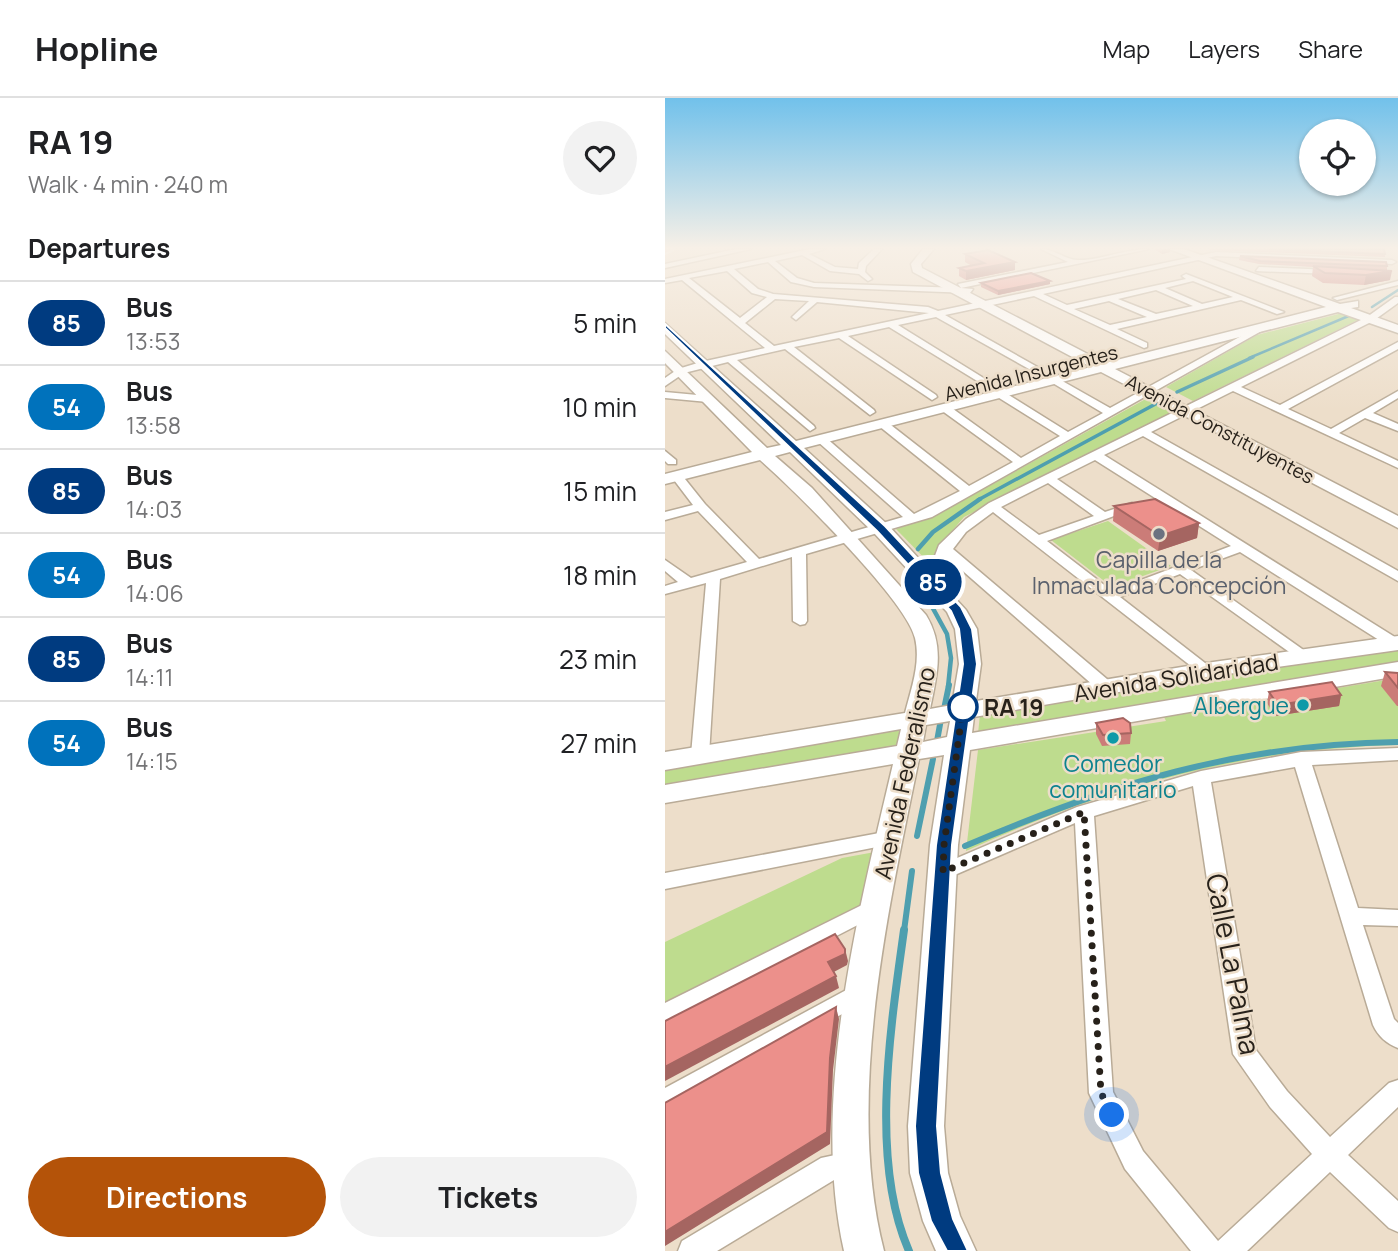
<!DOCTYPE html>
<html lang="en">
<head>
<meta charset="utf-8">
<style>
	:root { --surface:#fff; --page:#f2f2f2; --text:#202124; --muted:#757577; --line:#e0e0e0; --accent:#b45309 }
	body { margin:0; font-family:Manrope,sans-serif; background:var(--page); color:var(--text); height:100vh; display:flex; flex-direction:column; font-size:26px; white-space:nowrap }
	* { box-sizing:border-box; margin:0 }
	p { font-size:23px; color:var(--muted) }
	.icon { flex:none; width:38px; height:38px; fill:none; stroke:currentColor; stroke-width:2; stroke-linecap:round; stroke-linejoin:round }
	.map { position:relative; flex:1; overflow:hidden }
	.sheet { display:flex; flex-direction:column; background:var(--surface); width:665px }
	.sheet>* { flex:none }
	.badge { padding:0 14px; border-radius:23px; font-size:24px; line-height:46px }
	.tools { position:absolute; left:634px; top:21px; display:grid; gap:14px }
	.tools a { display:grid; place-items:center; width:77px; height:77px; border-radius:50%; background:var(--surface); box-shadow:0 2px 5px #0004; font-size:35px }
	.you { position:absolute; width:35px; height:35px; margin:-18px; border:5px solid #fff; border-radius:50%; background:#1a73e8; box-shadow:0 0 0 10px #1a73e833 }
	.map>.badge { position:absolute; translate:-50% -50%; box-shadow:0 0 0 4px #fff }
	h2 { padding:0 28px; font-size:26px; line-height:63px }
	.round { display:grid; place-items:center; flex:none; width:74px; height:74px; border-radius:37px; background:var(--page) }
	.summary { display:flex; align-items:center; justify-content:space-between; height:119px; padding:0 28px }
	h1 { font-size:33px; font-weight:700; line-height:52px }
	.primary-button { display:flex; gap:14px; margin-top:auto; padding:14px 28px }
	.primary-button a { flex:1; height:80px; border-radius:42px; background:var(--accent); color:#fff; font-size:28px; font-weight:700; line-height:80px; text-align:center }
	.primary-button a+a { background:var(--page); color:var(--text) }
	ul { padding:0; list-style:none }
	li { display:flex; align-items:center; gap:21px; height:84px; padding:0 28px; border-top:2px solid var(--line) }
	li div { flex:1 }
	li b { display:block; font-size:26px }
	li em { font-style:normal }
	li .badge { min-width:77px; font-weight:700; text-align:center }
	header { display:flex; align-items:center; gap:42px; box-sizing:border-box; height:98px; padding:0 35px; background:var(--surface); border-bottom:2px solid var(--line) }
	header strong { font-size:33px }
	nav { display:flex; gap:38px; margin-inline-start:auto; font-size:24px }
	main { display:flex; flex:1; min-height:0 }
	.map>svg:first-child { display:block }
	.green { fill:#bedc8e }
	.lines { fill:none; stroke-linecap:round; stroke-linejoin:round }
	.stream-far4 { stroke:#4e9faf; stroke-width:2.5 }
	.stream-far3 { stroke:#4e9faf; stroke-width:3.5 }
	.stream-far2 { stroke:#4e9faf; stroke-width:4.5 }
	.stream-far1 { stroke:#4e9faf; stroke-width:6 }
	.stream { stroke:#4e9faf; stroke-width:8 }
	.street-casing { stroke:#b9ab97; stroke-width:3 }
	.secondary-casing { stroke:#b9ab97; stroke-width:3 }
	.primary-casing { stroke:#fff; stroke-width:4 }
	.street { fill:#fff; fill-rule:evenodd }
	.secondary { fill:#fff; fill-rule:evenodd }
	.primary { fill:#fdcacb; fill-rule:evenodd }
	.wall { fill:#cb7c78 }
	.shaded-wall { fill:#a56561 }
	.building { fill:#ec908b; stroke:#a56561; stroke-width:2 }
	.line { fill:#003b80; stroke:#fff; stroke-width:2 }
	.walk { stroke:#27211a; stroke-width:7; stroke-dasharray:0 12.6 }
	.worship-dot { fill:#6b7280; stroke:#eddeca; stroke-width:2.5 }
	.culture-dot { fill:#0f9aa8; stroke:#eddeca; stroke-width:2.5 }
	.stop-dot { fill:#fff; stroke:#003b80; stroke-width:3.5 }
	.labels { text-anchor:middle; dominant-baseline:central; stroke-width:5; stroke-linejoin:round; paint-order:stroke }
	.far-street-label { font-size:19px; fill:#27211a; stroke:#eddeca }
	.worship-label { font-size:23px; fill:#5b616d; stroke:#eddeca }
	.street-label { font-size:23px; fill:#27211a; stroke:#eddeca }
	.culture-label { font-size:23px; fill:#0d838f; stroke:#eddeca; text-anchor:end }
	.stop-label { font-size:23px; font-weight:bold; fill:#27211a; stroke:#eddeca; text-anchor:start }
	.near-street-label { font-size:28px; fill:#27211a; stroke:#eddeca }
</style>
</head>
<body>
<header>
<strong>Hopline</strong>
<nav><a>Map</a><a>Layers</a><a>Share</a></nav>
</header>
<main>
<section class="sheet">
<div class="summary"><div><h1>RA 19</h1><p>Walk · 4 min · 240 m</p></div><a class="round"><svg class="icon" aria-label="heart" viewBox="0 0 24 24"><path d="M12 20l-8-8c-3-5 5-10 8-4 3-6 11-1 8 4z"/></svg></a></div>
<h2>Departures</h2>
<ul>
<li><span class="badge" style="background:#003b80;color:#fff">85</span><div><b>Bus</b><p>13:53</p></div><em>5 min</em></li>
<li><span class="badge" style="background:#0072bc;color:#fff">54</span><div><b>Bus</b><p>13:58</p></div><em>10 min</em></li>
<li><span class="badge" style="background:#003b80;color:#fff">85</span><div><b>Bus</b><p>14:03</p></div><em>15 min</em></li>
<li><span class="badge" style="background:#0072bc;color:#fff">54</span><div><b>Bus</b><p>14:06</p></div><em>18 min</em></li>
<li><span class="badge" style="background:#003b80;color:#fff">85</span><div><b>Bus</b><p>14:11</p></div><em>23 min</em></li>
<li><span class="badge" style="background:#0072bc;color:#fff">54</span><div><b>Bus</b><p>14:15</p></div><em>27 min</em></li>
</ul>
<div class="primary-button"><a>Directions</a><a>Tickets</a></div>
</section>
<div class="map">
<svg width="733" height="1153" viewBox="0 0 733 1153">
	<rect width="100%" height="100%" fill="#eddeca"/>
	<g class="green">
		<path d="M681,214L697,220L528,303L501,289L592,237Z"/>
		<path d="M486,298L514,311L299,419L276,446L267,468L231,431L272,417Z"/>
		<path d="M443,423L506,468L447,489L386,442Z"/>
		<path d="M733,547V564L313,636L315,616Z"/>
		<path d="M733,580V647C578,651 441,689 301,753L313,652L501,623L499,619Z"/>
		<path d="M243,628L237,648L0,689V669Z"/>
		<path d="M210,754L202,804L0,905V844L177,760Z"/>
	</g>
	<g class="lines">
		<g class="stream-far4">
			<path d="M707,209L733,192"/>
			<path d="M584,260L686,217"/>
		</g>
		<g class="stream-far3">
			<path d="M512,294L588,259"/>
			<path d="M313,402L496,303"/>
		</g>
		<g class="stream-far2">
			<path d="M253,451L268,434L315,401"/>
			<path d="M248,474L282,536L286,560L283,589"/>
		</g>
		<g class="stream-far1">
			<path d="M279,611L284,587"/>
			<path d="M272,643L276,621"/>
			<path d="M252,738L268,661"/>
			<path d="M300,748C445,686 574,646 733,644"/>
			<path d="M239,833L247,773"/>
		</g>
		<path class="stream" d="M239,832C226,926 204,1063 244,1153"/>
		<g class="street-casing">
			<g id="street">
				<path d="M71,151H86L0,170V166Z"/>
				<path d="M145,151H160L144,156L170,169L193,171L194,165L209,151H217L201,168L200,174L207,181L203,183L194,176L165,173L137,157L110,163L132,180L149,185L296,190L293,186L403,164L376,151C390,151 400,162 413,162C432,163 460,151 484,151L296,190L308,191L305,195L149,189L126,184L103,164L69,171L93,191L108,196L263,209L273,213L551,154L727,162L731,164L727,166L551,158L378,196L402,207L521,181L517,178L521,176L619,214L612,216L576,202L452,231L482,245V249L479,250L369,198L280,217L376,271L378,273L373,276L271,219L233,227L325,284L327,286L322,289L224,229L183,238L271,297L272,299L267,302L174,240L129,249L209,312L210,314L205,317L120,251L72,262L149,328L150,330L145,333L63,264L19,275L0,288V280L13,271L36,264L100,250L17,182L0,185V181ZM62,173L87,195L102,199L75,220L24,180ZM528,183L568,199L537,206L500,190ZM491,192L528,208L491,216L453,201ZM110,201L144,203L127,219L131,222L152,204L264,215L109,248L80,225ZM444,203L482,219L445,227L409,211Z"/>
				<path d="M594,169L667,172L671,174L667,176L591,173Z"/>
				<path d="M733,183V187L672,202L668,200Z"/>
				<path d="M730,199H733V205L708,223L576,289L615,307L733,244V251L623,311L666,331L733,293V300L708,315L733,326V333L700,320L674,335L733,363V370L568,293L486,334L733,473V483L478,338L439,357L733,541V550L725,549L575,454L526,472L647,558L639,563L634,561L515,476L455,499L549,572L547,575H535L328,414L301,434L288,451L449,587L451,591L443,596L437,595L283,460L272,487H262L260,484L274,447L301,421L324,405L702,219ZM430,362L566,448L447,493L382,443L473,409L467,405L440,414L392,381ZM383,385L429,418L374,437L336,409Z"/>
				<path d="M600,225L607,227L267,419L141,456L142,523L140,526L135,527L128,523L127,459L55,481L44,657L41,661H29L26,657L41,485L0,496V488L13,484L0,473V462L26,480L82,464L33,413L0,422V414L28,407L6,378L8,376H16L40,406L94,461L238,419L152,343V339H160L249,416L295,393L214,328V324H222L304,388L348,364L276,312V308H284L356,360L395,338L331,298V294H339L403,334L438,315L386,284V280H392L445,310Z"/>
				<path d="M0,294L43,298L48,301L43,304L0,300Z"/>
				<path d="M0,353L11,362V366H3L0,363Z"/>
				<path d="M733,650V662L647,667L693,810L733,812V828L698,827L729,921L733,925V950C722,946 713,938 708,927L630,669L546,684L591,952L622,993L665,1039L724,985L733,982V1009L683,1057L733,1103V1134L724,1130L665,1074L582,1153H526L460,1071L424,995L410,725L285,779L278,782L271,779L268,774L271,769L412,709L536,673L636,654ZM528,688L568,956L605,1009L647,1056L553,1143L478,1053L448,994L429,718Z"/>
				<path d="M225,733L232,735L235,740L232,745L0,791V775Z"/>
				<path d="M211,800L218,802L221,808L218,814L0,926V905Z"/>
				<path d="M196,884L204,887L207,894L204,901L0,1015V990Z"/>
				<path d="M184,1054L193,1058L197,1067L193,1076L169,1082L52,1153H13L17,1143L156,1060Z"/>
			</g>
		</g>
		<g class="secondary-casing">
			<path id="secondary" d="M258,151H269L256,166L257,170L440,265L661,209L504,151H519L675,206L693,203V209L686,210L733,227V235L673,214L450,271L733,418V430L436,274L139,350L223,427L301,512L312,531L316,566L311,603L541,565L733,538V552L541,579L309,619L307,635L733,564V578L305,652L293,747L279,1028L283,1075L295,1118L311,1153H271L258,1123L245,1075L243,1028L265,747L279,657L254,661C223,812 180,1002 219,1153H179C145,1002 193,815 228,666L0,705V687L232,648L236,631L0,672V654L240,615C246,591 256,565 250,540C241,502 129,392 95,362L0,386V376L87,354L0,265V253L102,350L116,347L0,236V225L131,343L426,269L248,174L246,166ZM125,354L209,435L282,514L290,531L294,566L287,607L265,611C272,577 280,548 261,517L147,390L110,358ZM285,623L282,639L258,644L261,627Z"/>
		</g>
		<g class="primary-casing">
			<path id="primary" d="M0,151H8L0,155Z"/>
		</g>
		<use href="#street" class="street"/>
		<use href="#secondary" class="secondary"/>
		<use href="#primary" class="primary"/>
	</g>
	<g class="wall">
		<path d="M489,151H505V154L497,156Z"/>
		<path d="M543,151H719L720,156V159L547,152Z"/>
		<path d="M300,156L350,172L301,182L294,178V170L307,168L300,164Z"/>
		<path d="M575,158L722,168V172L725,182L699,187L658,185L647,178L648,169L594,166L574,162Z"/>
		<path d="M385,183V186L333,197L316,189V185Z"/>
		<path d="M449,408L534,425L532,440L493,453L448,423Z"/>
		<path d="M720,574L733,575V608H732L716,588Z"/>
		<path d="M604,594L676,597L674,608L610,618L602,605Z"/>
		<path d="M431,625L466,635L465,646L437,648L431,636Z"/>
	</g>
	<g class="shaded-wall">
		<path d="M505,151V154L497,156V152Z"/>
		<path d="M350,164V172L301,182V173Z"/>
		<path d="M727,173L725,182L699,187L701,177Z"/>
		<path d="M385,183V186L333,197V193Z"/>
		<path d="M534,425L532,440L493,453L495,438Z"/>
		<path d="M676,597L674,608L610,618L613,607Z"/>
		<path d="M180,851L183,863L182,867L165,876L163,864Z"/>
		<path d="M171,878L174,890L0,983V969Z"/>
		<path d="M171,909L174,921L168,972L165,1046L0,1148V1134Z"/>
	</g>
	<g class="building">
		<path d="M604,151H719L720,156Z"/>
		<path d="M323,152L350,164L301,173L294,170L319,165L300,156Z"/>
		<path d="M575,158L721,164L722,168L595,163Z"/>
		<path d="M648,168L727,173L701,177L660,175Z"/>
		<path d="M366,175L385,183L333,193L316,185Z"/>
		<path d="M490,401L534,425L495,438L449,408Z"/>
		<path d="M720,574L733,575V590Z"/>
		<path d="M667,584L676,597L613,607L604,594Z"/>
		<path d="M458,620L465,625L466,635L438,637L431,625Z"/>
		<path d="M170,836L180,851V856L163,864L171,878L0,969V923Z"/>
		<path d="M171,909L165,960L162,1034L0,1134V1005Z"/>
	</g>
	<linearGradient id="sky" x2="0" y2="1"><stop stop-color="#71c1eb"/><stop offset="0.48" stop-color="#f7f0e7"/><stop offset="1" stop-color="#f7f0e7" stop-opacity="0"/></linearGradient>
	<rect width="733" height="312" fill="url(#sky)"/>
	<path class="line" d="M0,226L220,428L296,509L307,531L312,566L287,747L272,1028L276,1075L288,1121L303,1153H282L266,1123L253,1075L250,1028L271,747L298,566L294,531L286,513L212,433L0,230Z"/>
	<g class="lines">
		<path class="walk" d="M298,609L279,747L278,774L419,714L436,995L447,1017"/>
	</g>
	<circle class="worship-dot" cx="494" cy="436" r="7"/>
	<g class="culture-dot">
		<circle cx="638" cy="607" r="7"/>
		<circle cx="448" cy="640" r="7"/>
	</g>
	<circle class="stop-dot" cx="298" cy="609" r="14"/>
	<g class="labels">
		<g class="far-street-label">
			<text transform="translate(366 275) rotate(-14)">Avenida Insurgentes</text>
			<text transform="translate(555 331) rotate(28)">Avenida Constituyentes</text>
		</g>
		<g class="worship-label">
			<text x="494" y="461">Capilla de la<tspan x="494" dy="26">Inmaculada Concepción</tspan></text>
		</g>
		<g class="street-label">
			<text transform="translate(511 579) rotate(-9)">Avenida Solidaridad</text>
			<text transform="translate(239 675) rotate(-78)">Avenida Federalismo</text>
		</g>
		<g class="culture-label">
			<text x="624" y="607">Albergue</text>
			<text x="448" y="665" text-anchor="middle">Comedor<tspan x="448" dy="26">comunitario</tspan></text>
		</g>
		<g class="stop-label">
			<text x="319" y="609">RA 19</text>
		</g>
		<g class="near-street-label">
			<text transform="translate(569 866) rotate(79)">Calle La Palma</text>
		</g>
	</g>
</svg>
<div class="tools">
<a><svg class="icon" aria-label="locate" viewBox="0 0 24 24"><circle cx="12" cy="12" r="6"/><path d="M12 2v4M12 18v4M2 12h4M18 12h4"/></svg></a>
</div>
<div class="you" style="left:447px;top:1017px"></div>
<b class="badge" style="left:268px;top:484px;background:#003b80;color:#fff">85</b>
</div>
</main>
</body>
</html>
